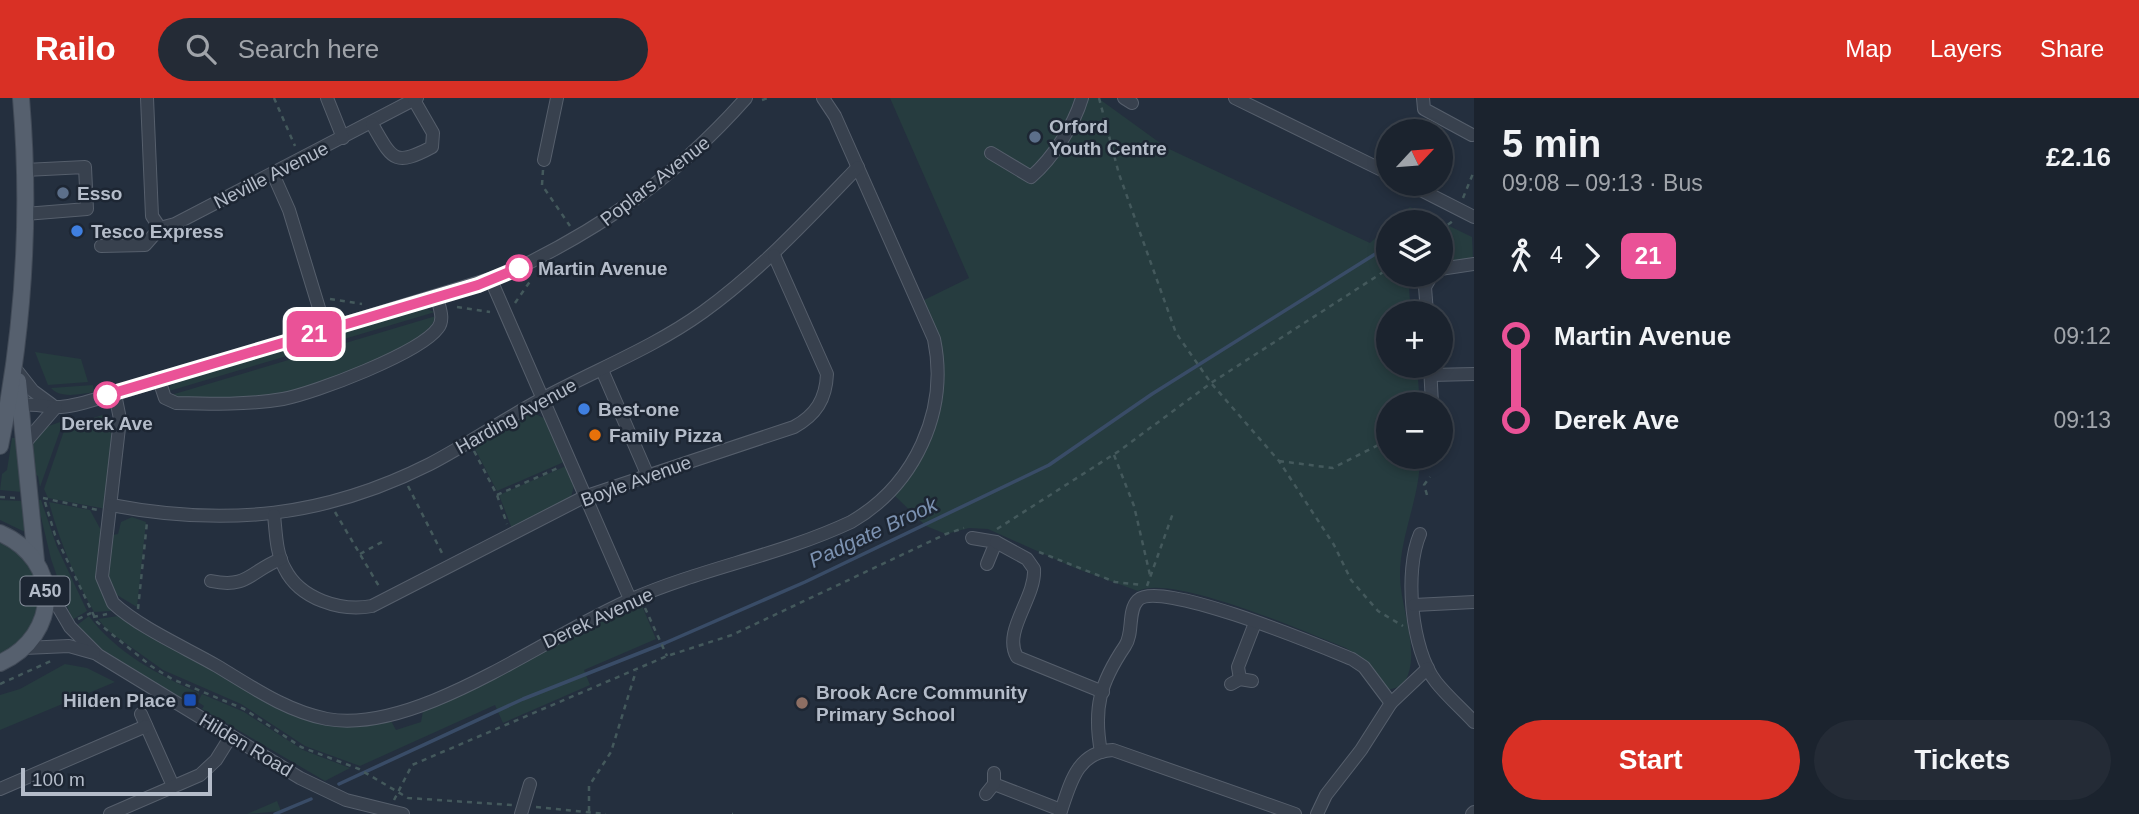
<!DOCTYPE html>
<html lang="en">
<head>
<meta charset="utf-8">
<style>
	:root { --surface:#1b232e; --page:#242b36; --text:#f1f3f6; --muted:#a0a4aa; --line:#39404a; --accent:#d93025 }
	body { margin:0; font-family:Arial,sans-serif; background:var(--page); color:var(--text); height:100vh; display:flex; flex-direction:column; font-size:26px; white-space:nowrap }
	* { box-sizing:border-box; margin:0 }
	p { font-size:23px; color:var(--muted) }
	.icon { flex:none; width:38px; height:38px; fill:none; stroke:currentColor; stroke-width:2; stroke-linecap:round; stroke-linejoin:round }
	.map { position:relative; flex:1; overflow:hidden }
	.panel { display:flex; flex-direction:column; background:var(--surface); width:665px }
	.panel>* { flex:none }
	.badge { padding:0 14px; border-radius:10px; font-size:24px; line-height:46px }
	.needle { width:46px; rotate:64deg }
	.tools { position:absolute; left:1376px; top:21px; display:grid; gap:14px }
	.tools a { display:grid; place-items:center; width:77px; height:77px; border-radius:50%; background:var(--surface); box-shadow:0 4px 10px #0003,0 0 0 2px var(--line); font-size:35px }
	.scale { position:absolute; left:21px; bottom:18px; width:191px; box-sizing:border-box; padding-left:7px; border:4px solid #b4bcc9; border-top:0; font-size:19px; line-height:24px; white-space:nowrap; color:#b4bcc9; -webkit-text-stroke:5px #1d2633; paint-order:stroke }
	.map>.badge { position:absolute; translate:-50% -50%; box-shadow:0 0 0 4px #fff }
	.legs { display:flex; align-items:center; gap:10px; height:77px; padding:0 28px; font-size:23px }
	.legs p { margin-inline-start:auto }
	.overview { display:flex; align-items:center; justify-content:space-between; height:119px; padding:0 28px }
	h1 { font-size:38px; font-weight:700; line-height:52px }
	.action { display:flex; gap:14px; margin-top:auto; padding:14px 28px }
	.action a { flex:1; height:80px; border-radius:42px; background:var(--accent); color:#fff; font-size:28px; font-weight:700; line-height:80px; text-align:center }
	.action a+a { background:var(--page); color:var(--text) }
	ul { padding:0 28px; list-style:none }
	li { display:flex; align-items:center; gap:24px; height:84px; font-size:26px }
	li i { display:grid; place-items:center; width:10px; height:100%; margin:0 9px; background:currentColor }
	li i::after { content:''; width:18px; height:18px; margin:-9px; border:5px solid; border-radius:50%; background:var(--surface) }
	li p { margin-inline-start:auto }
	li:first-child i { background:linear-gradient(#0000 50%,currentColor 0) }
	li:last-child i { background:linear-gradient(currentColor 50%,#0000 0) }
	header { display:flex; align-items:center; gap:42px; box-sizing:border-box; height:98px; padding:0 35px; background:var(--accent); color:#fff }
	header strong { font-size:33px }
	nav { display:flex; gap:38px; margin-inline-start:auto; font-size:24px }
	.search { width:490px; height:63px; background:var(--page); display:flex; align-items:center; gap:18px; box-sizing:border-box; padding:0 24px; border-radius:38px; color:var(--muted); font-size:26px }
	main { display:flex; flex:1; min-height:0 }
	.map>svg:first-child { display:block }
	.green { fill:#263c3f }
	.lines { fill:none; stroke-linecap:round; stroke-linejoin:round }
	.stream { stroke:#394c67; stroke-width:3.5 }
	.minor-casing { stroke:#565f6c; stroke-width:14 }
	.major-casing { stroke:#414a57; stroke-width:18 }
	.path { stroke:#44595c; stroke-width:2.5; stroke-dasharray:5 5; stroke-linecap:butt }
	.minor { stroke:#38414e; stroke-width:12 }
	.major { stroke:#56606e; stroke-width:16 }
	.line-1-casing { stroke:#fff; stroke-width:16 }
	.line-1 { stroke:#ea5297; stroke-width:10 }
	.service-dot { fill:#5c6f8a; stroke:#1d2633; stroke-width:2.5 }
	.shop-dot { fill:#3f7fe0; stroke:#1d2633; stroke-width:2.5 }
	.stop-1-dot { fill:#fff; stroke:#ea5297; stroke-width:3.5 }
	.food-dot { fill:#e8710a; stroke:#1d2633; stroke-width:2.5 }
	.transit-dot { fill:#1a4fb4; stroke:#1d2633; stroke-width:2.5 }
	.education-dot { fill:#8d6e63; stroke:#1d2633; stroke-width:2.5 }
	.labels { text-anchor:middle; dominant-baseline:central; stroke-width:5; stroke-linejoin:round; paint-order:stroke }
	.shield { fill:#1d2633; stroke:#878f9c; stroke-width:2 }
	.shield-label { font-size:18px; font-weight:bold; fill:#b4bcc9 }
	.poi-label { font-size:19px; font-weight:bold; fill:#b4bcc9; stroke:#1d2633; text-anchor:start }
	.street-label { font-size:19px; fill:#b4bcc9; stroke:#1d2633 }
	.stop-label { font-size:19px; font-weight:bold; fill:#b4bcc9; stroke:#1d2633; text-anchor:start }
	.water-label { font-size:21px; font-style:italic; fill:#7c92b1; stroke:#1d2633 }
</style>
</head>
<body>
<header>
<strong>Railo</strong>
<div class="search"><svg class="icon" aria-label="search" viewBox="0 0 24 24"><circle cx="10" cy="10" r="6"/><path d="M15 15l6 6"/></svg>Search here</div>
<nav><a>Map</a><a>Layers</a><a>Share</a></nav>
</header>
<main>
<div class="map">
<svg width="1474" height="716" viewBox="0 0 1474 716">
	<rect width="100%" height="100%" fill="#242f3e"/>
	<g class="green">
		<path d="M890,0H1098L1167,50L1370,145L1388,129V177H1408L1411,215H1388V268H1417L1420,306H1388V359H1420C1420,400 1400,437 1400,477C1400,512 1424,559 1402,588L1388,592L1362,561L1346,550C1307,535 1172,475 1138,493L1075,470L988,431L969,430L946,436L926,428L894,397C944,334 957,277 924,202L969,180Z"/>
		<path d="M1410,109L1472,139L1473,159L1440,168V124H1393Z"/>
		<path d="M423,210L435,214L169,293L170,288L176,284Z"/>
		<path d="M436,218C429,250 311,290 280,296C247,303 210,300 177,300L171,297Z"/>
		<path d="M35,254L81,261L88,284L48,287Z"/>
		<path d="M93,287L94,294C81,296 60,301 51,290Z"/>
		<path d="M531,314L546,321L564,364L497,393L476,353V345Z"/>
		<path d="M102,317L112,326L106,411L48,400L44,391L65,330Z"/>
		<path d="M60,324L61,330L40,389L38,378L34,375L33,343L46,329Z"/>
		<path d="M12,340H17L22,394L0,392L2,376L7,372Z"/>
		<path d="M566,368L574,388L571,399L512,431L499,397Z"/>
		<path d="M0,402L24,403L27,435L0,422Z"/>
		<path d="M37,402H41L57,449L87,513L72,522L51,461Z"/>
		<path d="M49,404L90,412L103,436L100,469L113,509L111,513L94,514C75,480 59,442 49,404Z"/>
		<path d="M132,419L146,424L137,509L112,494L108,478L113,437L118,436L121,424Z"/>
		<path d="M0,443C7,448 16,452 23,458C43,476 44,512 30,534C23,544 9,551 0,558Z"/>
		<path d="M640,503L656,541L584,572L590,587L503,625L495,607L360,668L305,648L241,606L163,572L107,532L98,521L118,518L120,515C192,558 305,644 391,623L396,632L421,624L423,613Z"/>
		<path d="M89,518C115,554 160,578 199,595L196,603L186,598L183,601L101,551L76,528Z"/>
		<path d="M65,566L87,570L115,584L0,632V597L20,591Z"/>
		<path d="M202,596L244,614L303,652L350,670L325,683L202,611L204,608L198,604Z"/>
		<path d="M277,703L281,713L247,716Z"/>
	</g>
	<g class="lines">
		<g class="stream">
			<path d="M339,686L523,601L665,545L805,484L1049,367L1152,296L1388,148"/>
			<path d="M275,716L311,701"/>
		</g>
		<g class="minor-casing">
			<g id="minor">
				<path d="M147,0L152,118L160,130L175,126L417,0"/>
				<path d="M327,0L343,40"/>
				<path d="M1124,0L1132,5"/>
				<path d="M1235,0L1388,75"/>
				<path d="M1423,0L1424,11L1472,37"/>
				<path d="M372,26C392,60 393,70 432,49L433,35L414,2"/>
				<path d="M991,55L1031,79C1053,60 1074,27 1082,0"/>
				<path d="M544,62L557,0"/>
				<path d="M25,72L85,69L87,111L25,116"/>
				<path d="M273,76L289,112L326,233"/>
				<path d="M1409,86L1474,119"/>
				<path d="M101,148L145,147L160,130"/>
				<path d="M1440,171L1474,166"/>
				<path d="M491,182L630,501"/>
				<path d="M1427,215L1425,189L1432,177"/>
				<path d="M1430,268L1432,306"/>
				<path d="M602,272L648,378"/>
				<path d="M18,274L33,293L52,307"/>
				<path d="M1430,277L1474,276"/>
				<path d="M159,282L165,300L176,305C212,306 248,307 283,301C315,295 420,255 438,230C445,221 439,209 437,199"/>
				<path d="M115,296L120,321L102,479L113,505C140,530 186,550 217,568C252,589 286,613 327,621C418,637 547,537 632,501C703,470 781,457 851,424C915,387 949,313 934,241L835,18L823,0"/>
				<path d="M13,312C25,303 41,308 55,309C73,310 97,300 115,296L506,176C601,131 676,79 746,0"/>
				<path d="M24,346L56,309"/>
				<path d="M111,407C226,429 325,419 430,366C468,346 503,322 540,302C595,272 653,250 703,214C761,172 809,120 858,69"/>
				<path d="M274,417C276,435 276,455 285,471C300,501 341,514 372,508L584,399L794,329C816,317 826,301 827,276L774,157"/>
				<path d="M1420,436C1404,473 1411,552 1436,584C1447,598 1462,611 1474,624"/>
				<path d="M972,440L996,444L987,466"/>
				<path d="M996,444L1027,461L1034,471C1036,500 1002,533 1017,559L1103,594"/>
				<path d="M211,483C248,491 250,473 281,461"/>
				<path d="M46,488L70,529L98,557L300,680L346,702L403,716"/>
				<path d="M1414,507L1474,504"/>
				<path d="M24,550L69,548L94,555"/>
				<path d="M1240,581L1238,569L1255,525"/>
				<path d="M1231,586L1240,581L1252,583"/>
				<path d="M141,616L173,688"/>
				<path d="M1101,654C1093,610 1100,585 1125,548C1134,535 1127,513 1138,502C1160,481 1320,548 1352,561L1364,569L1391,605"/>
				<path d="M994,686L1061,712"/>
				<path d="M0,691L146,628"/>
				<path d="M986,696L994,686V675"/>
				<path d="M110,716L200,677L216,662L231,638"/>
				<path d="M521,716L530,686"/>
				<path d="M1060,716C1070,687 1076,654 1113,652L1295,716"/>
				<path d="M1317,716L1326,697L1361,652L1391,605L1428,570"/>
				<path d="M1472,716L1474,714"/>
			</g>
		</g>
		<g class="major-casing">
			<g id="major">
				<path d="M18,283L36,463"/>
				<path d="M0,348C24,232 31,118 21,0"/>
				<path d="M0,435C62,462 61,537 0,565"/>
			</g>
		</g>
		<g class="path">
			<path d="M274,0L295,48"/>
			<path d="M1099,0L1119,76L1176,235L1211,285L1279,363L1334,447L1351,482L1378,513L1403,528"/>
			<path d="M762,2L768,0"/>
			<path d="M543,72L542,87L570,128"/>
			<path d="M1463,100L1474,73"/>
			<path d="M1440,133L1454,122"/>
			<path d="M330,201L362,206"/>
			<path d="M515,205L531,182"/>
			<path d="M457,209L490,214"/>
			<path d="M284,229L305,209"/>
			<path d="M474,353L497,397L507,426"/>
			<path d="M1114,357L1134,408L1150,477"/>
			<path d="M1279,363L1333,370L1388,342"/>
			<path d="M408,388L443,457"/>
			<path d="M497,397L558,370"/>
			<path d="M1427,397L1424,387L1430,379"/>
			<path d="M0,399L16,400"/>
			<path d="M43,400L98,412"/>
			<path d="M45,404L55,437L97,524L151,568L172,581L244,611L301,649L359,671L408,700L512,707"/>
			<path d="M335,414L380,490"/>
			<path d="M997,431L1119,353L1211,285L1388,171"/>
			<path d="M1039,454L1115,484L1142,487"/>
			<path d="M360,456L382,444"/>
			<path d="M1147,488L1173,415"/>
			<path d="M645,510L667,558"/>
			<path d="M138,511L147,424"/>
			<path d="M93,519L107,516"/>
			<path d="M78,521L91,515"/>
			<path d="M0,586L51,563"/>
			<path d="M394,702L412,667L667,558L732,537L946,436L964,430"/>
			<path d="M536,709L606,716"/>
			<path d="M589,713V688L611,654L636,573"/>
			<path d="M732,716H733"/>
		</g>
		<use href="#minor" class="minor"/>
		<use href="#major" class="major"/>
	</g>
	<g class="lines">
		<g class="line-1-casing">
			<path id="line-1" d="M107,297L478,187L519,170"/>
		</g>
		<use href="#line-1" class="line-1"/>
	</g>
	<g class="service-dot">
		<circle cx="1035" cy="39" r="7"/>
		<circle cx="63" cy="95" r="7"/>
	</g>
	<g class="shop-dot">
		<circle cx="77" cy="133" r="7"/>
		<circle cx="584" cy="311" r="7"/>
	</g>
	<g class="stop-1-dot">
		<circle cx="519" cy="170" r="12"/>
		<circle cx="107" cy="297" r="12"/>
	</g>
	<circle class="food-dot" cx="595" cy="337" r="7"/>
	<rect class="transit-dot" x="183" y="595" width="14" height="14" rx="3.5"/>
	<circle class="education-dot" cx="802" cy="605" r="7"/>
	<g class="labels">
		<rect class="shield" x="20.5" y="478.5" width="49" height="29" rx="5"/>
		<g class="shield-label">
			<text x="45" y="493">A50</text>
		</g>
		<g class="poi-label">
			<text x="1049" y="28">Orford<tspan x="1049" dy="22">Youth Centre</tspan></text>
			<text x="77" y="95">Esso</text>
			<text x="91" y="133">Tesco Express</text>
			<text x="598" y="311">Best-one</text>
			<text x="609" y="337">Family Pizza</text>
			<text x="816" y="594">Brook Acre Community<tspan x="816" dy="22">Primary School</tspan></text>
			<text x="176" y="602" text-anchor="end">Hilden Place</text>
		</g>
		<g class="street-label">
			<text transform="translate(271 77) rotate(-27)">Neville Avenue</text>
			<text transform="translate(655 83) rotate(-38)">Poplars Avenue</text>
			<text transform="translate(516 318) rotate(-29)">Harding Avenue</text>
			<text transform="translate(636 383) rotate(-20)">Boyle Avenue</text>
			<text transform="translate(598 520) rotate(-25)">Derek Avenue</text>
			<text transform="translate(246 647) rotate(31)">Hilden Road</text>
		</g>
		<g class="stop-label">
			<text x="538" y="170">Martin Avenue</text>
			<text x="107" y="325" text-anchor="middle">Derek Ave</text>
		</g>
		<g class="water-label">
			<text transform="translate(873 434) rotate(-25)">Padgate Brook</text>
		</g>
	</g>
</svg>
<div class="tools">
<a><svg class="needle" viewBox="-14 -14 28 28"><path d="M0-13l5 13h-10z" fill="#e53935"/><path d="M0 13l5-13h-10z" fill="#a0a4aa"/></svg></a>
<a><svg class="icon" aria-label="layers" viewBox="0 0 24 24"><path d="M12 4l9 5-9 5-9-5zM3 14l9 5 9-5"/></svg></a>
<a>+</a>
<a>−</a>
</div>
<div class="scale">100 m</div>
<b class="badge" style="left:314px;top:236px;background:#ea5297;color:#fff">21</b>
</div>
<section class="panel">
<div class="overview"><div><h1>5 min</h1><p>09:08 – 09:13 · Bus</p></div><b>£2.16</b></div>
<div class="legs"><svg class="icon" aria-label="walk" viewBox="0 0 24 24"><circle cx="13" cy="4" r="2"/><path d="M13 8l-2 6 4 7M11 14l-3 7M7 12l3-4h3l4 4"/></svg>4<svg class="icon" aria-label="forward" viewBox="0 0 24 24"><path d="M9 5l7 7-7 7"/></svg><b class="badge" style="background:#ea5297;color:#fff">21</b></div>
<ul>
<li><i style="color:#ea5297"></i><b>Martin Avenue</b><p>09:12</p></li>
<li><i style="color:#ea5297"></i><b>Derek Ave</b><p>09:13</p></li>
</ul>
<div class="action"><a>Start</a><a>Tickets</a></div>
</section>
</main>
</body>
</html>
